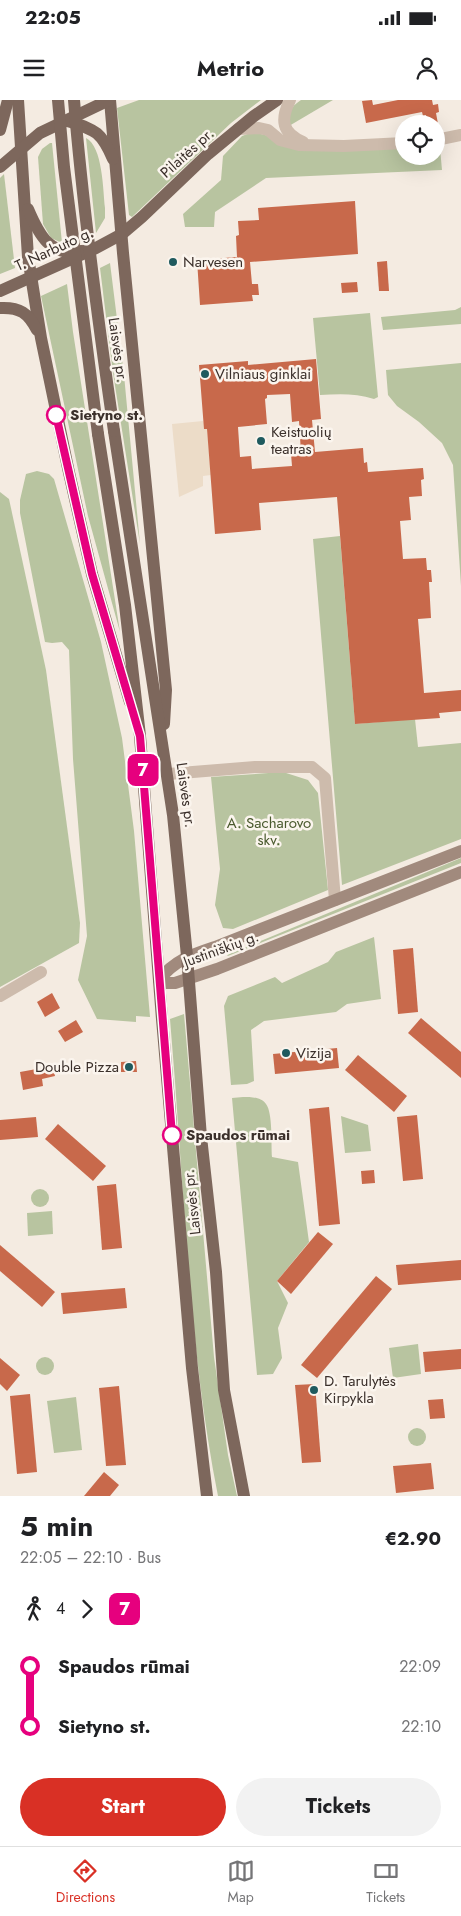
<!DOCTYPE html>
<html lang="en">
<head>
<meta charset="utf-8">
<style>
	:root { --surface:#fff; --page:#f2f2f2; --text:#202124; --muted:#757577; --line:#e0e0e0; --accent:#d93025 }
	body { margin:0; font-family:Jost,sans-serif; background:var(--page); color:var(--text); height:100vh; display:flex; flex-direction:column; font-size:19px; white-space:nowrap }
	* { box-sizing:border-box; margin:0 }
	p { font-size:16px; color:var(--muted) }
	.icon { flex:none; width:28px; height:28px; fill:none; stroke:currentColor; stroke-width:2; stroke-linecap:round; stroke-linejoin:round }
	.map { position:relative; height:1396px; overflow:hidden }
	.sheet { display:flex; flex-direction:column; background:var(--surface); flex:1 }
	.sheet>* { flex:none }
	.badge { padding:0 10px; border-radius:8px; font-size:18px; line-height:32px }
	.buttons { position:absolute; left:395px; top:15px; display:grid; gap:10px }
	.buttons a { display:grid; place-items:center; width:50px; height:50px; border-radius:50%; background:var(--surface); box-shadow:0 5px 20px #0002; font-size:25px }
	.map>.badge { position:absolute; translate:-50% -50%; box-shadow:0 0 0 2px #fff }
	.legs { display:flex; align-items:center; gap:8px; height:55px; padding:0 20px; font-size:16px }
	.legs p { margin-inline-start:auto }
	.overview { display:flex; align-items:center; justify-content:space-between; height:85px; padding:0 20px }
	h1 { font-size:28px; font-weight:700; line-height:38px }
	.cta { display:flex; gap:10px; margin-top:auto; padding:10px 20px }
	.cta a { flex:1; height:58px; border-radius:30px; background:var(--accent); color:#fff; font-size:20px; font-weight:700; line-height:58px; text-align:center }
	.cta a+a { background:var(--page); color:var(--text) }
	ul { padding:0 20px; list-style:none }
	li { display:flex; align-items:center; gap:18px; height:60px; font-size:19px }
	li i { display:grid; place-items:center; width:8px; height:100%; margin:0 6px; background:currentColor }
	li i::after { content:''; width:12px; height:12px; margin:-6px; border:4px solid; border-radius:50%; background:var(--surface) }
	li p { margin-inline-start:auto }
	li:first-child i { background:linear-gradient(#0000 50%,currentColor 0) }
	li:last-child i { background:linear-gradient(currentColor 50%,#0000 0) }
	.status { display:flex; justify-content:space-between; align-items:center; height:35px; padding:0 25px; background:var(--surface); direction:ltr }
	.status svg { height:14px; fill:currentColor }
	header { display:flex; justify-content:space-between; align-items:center; height:65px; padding:0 20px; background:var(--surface); font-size:22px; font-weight:700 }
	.tabs { display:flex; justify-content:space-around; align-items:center; height:70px; border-top:1px solid var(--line); background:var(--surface); font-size:14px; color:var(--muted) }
	.tabs a { display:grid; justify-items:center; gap:2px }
	.tabs .selected { color:var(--accent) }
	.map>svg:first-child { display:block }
	.green { fill:#b8c4a0 }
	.plaza { fill:#ecdcc8 }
	.building { fill:#c8694b; fill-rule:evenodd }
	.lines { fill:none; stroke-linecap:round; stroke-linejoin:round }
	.street { stroke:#cdbbac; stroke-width:12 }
	.secondary { stroke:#a18a7d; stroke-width:12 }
	.primary { stroke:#7d675c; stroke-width:12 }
	.primary-bridge { stroke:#7d675c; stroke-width:12 }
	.line-1-casing { stroke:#fff; stroke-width:11 }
	.line-1 { stroke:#e6007e; stroke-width:8 }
	.poi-dot { fill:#1f5a5e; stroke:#fbf5ee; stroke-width:2 }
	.stop-1-dot { fill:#fff; stroke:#e6007e; stroke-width:2.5 }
	.labels { text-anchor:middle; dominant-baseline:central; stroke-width:5; stroke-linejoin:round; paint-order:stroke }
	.street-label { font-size:15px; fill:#3b302b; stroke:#fbf5ee }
	.poi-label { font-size:15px; fill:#3b302b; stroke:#fbf5ee; text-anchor:start }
	.stop-label { font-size:15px; font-weight:bold; fill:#3b302b; stroke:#fbf5ee; text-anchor:start }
	.park-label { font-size:15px; fill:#4a5a2e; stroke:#fbf5ee }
</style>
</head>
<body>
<div class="status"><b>22:05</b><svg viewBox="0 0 49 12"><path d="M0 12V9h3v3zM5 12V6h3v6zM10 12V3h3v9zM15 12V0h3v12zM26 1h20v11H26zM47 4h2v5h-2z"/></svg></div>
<header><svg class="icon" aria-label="menu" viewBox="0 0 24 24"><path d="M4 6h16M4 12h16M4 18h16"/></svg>Metrio<svg class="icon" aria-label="person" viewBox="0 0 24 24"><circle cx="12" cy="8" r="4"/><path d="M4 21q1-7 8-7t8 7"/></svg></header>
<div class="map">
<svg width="461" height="1396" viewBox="0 0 461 1396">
	<rect width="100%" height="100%" fill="#f4ebe1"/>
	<g class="green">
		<path d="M139,0H261L231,23L132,117L129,115L117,8Z"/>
		<path d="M301,0H333L289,26C287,14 290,7 301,0Z"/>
		<path d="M253,32L269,36L404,49V56H436V48H440L442,70L266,78L215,112L214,127H185L183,114L221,80L223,56L242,36Z"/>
		<path d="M86,38C103,47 103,90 105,108V118L96,133Z"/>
		<path d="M50,43H52L62,143L51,138L43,124L38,57L42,49Z"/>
		<path d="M4,74L15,168L0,174V78Z"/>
		<path d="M110,163L124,275L140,444L113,273L100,168Z"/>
		<path d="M67,184L73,232L120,532L88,416L41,196Z"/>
		<path d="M461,207V224L383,230L381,217L455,210Z"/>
		<path d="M370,213L378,297L374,299C356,293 338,294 320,295L313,218Z"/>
		<path d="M461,263V486L453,365L442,343L419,322L397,306L388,295L386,270Z"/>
		<path d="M37,371L49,374L54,379L101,542L122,638L134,731L150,917L136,916V922L97,919L78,880L87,836L73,659L69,550L62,542L52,543L45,542L20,413V400L26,374Z"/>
		<path d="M0,392L9,399L46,570L80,823L79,843L0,887Z"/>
		<path d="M340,436L355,624L415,619L418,647L461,643V739L342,785L313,439Z"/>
		<path d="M283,672L308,680L318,693L328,790L233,829L223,828L215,805L220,769L211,677Z"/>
		<path d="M461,758V763L228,856L227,855Z"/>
		<path d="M374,837L381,899L347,904L336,912L264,921L251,930L254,981L247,984L231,985L224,906L228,896L275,877L282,883L328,862L336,852Z"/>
		<path d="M184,914L214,1257L228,1355L237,1396H218C187,1239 184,1078 170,919Z"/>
		<path d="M243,997C251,997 261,997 266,1004C273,1013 271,1045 272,1057L298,1062L309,1142L277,1181L288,1203L278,1228L282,1258L273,1274L257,1275L232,998Z"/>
		<path d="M341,1016L368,1025L371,1051L345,1053Z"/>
		<circle cx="40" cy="1098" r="9"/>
		<path d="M52,1111L53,1134L28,1136L27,1113Z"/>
		<path d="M418,1244L421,1274L393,1278L389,1248Z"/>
		<circle cx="45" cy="1266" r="9"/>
		<path d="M76,1297L82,1350L54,1353L47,1301Z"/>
		<circle cx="417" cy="1337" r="9"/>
	</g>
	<path class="plaza" d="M203,321L207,329L211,375L203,376V386L179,397L172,324Z"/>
	<g class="building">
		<path d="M372,0L373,5L398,0H432L433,5L438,4L439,12L436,13L438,24H428L426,15L423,16L422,12L366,23L362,1Z"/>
		<path d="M355,101L358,154L250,162L252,184H258L259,195H252L253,201L200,205L197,160L237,157L236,136L239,135L238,121L259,120L258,108Z"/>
		<path d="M387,161L389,191H379L377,162Z"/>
		<path d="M357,182L358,192L342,193L341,183Z"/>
		<path d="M316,259L321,319L312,320L315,352L363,348L364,363L367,362L368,372L423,368L424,379L421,380L422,396L409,397L411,420L400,421L403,459L426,458L427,470H431L432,482H429L431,518L418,519L424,593L461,590V611L439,613L440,618L355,624L337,397L259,403L261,430L215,434L207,329H204L199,265L248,261V265ZM290,294L292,322L299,321L301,353L291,354L292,366L252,369L251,356L240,357L238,327L267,324L265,299L267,298V295Z"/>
		<path d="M413,848L418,912L398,914L393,850Z"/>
		<path d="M52,893L60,908L45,917L37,902Z"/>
		<path d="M421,918L461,952V978L408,933Z"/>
		<path d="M76,920L83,932L65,942L58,931Z"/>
		<path d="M337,948L339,968L275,974L273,954Z"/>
		<path d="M358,955L407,996L394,1012L345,970Z"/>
		<path d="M136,961L137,972H121V962Z"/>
		<path d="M53,966L55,976L42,979L43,986L23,990L20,972Z"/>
		<path d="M329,1007L340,1124L319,1126L309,1009Z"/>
		<path d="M417,1015L423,1079L403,1081L397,1017Z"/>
		<path d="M36,1017L38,1037L0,1040V1020Z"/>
		<path d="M58,1024L106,1066L93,1081L45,1039Z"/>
		<path d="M374,1070L375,1083L362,1084L361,1071Z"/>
		<path d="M116,1084L122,1148L102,1150L97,1086Z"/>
		<path d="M318,1132L333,1144L291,1194L277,1181Z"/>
		<path d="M0,1145L55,1192L42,1207L0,1171Z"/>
		<path d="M461,1160V1180L398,1185L396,1165Z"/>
		<path d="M376,1176L392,1189L317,1278L301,1265Z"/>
		<path d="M125,1188L127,1208L63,1214L61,1193Z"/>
		<path d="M461,1249V1269L425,1272L423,1252Z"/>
		<path d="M0,1258L20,1275L7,1291L0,1284Z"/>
		<path d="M315,1284L321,1362L302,1363L295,1285Z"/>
		<path d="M119,1286L126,1365L106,1366L99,1288Z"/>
		<path d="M30,1294L37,1372L17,1374L10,1296Z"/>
		<path d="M443,1299L445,1318L430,1319L428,1300Z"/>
		<path d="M431,1363L434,1389L396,1393L393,1366Z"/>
		<path d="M104,1372L119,1385L110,1396H84Z"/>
	</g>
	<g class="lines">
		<g class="street">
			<path d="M290,0C280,20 282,33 303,42"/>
			<path d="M238,29L259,28L268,30L280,40L299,45L344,46L404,43"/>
			<path d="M436,40L461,35"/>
			<path d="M168,674L255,667H312L325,678L335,800"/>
			<path d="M0,896L41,872"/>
		</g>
		<path class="secondary" d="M461,751L215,847C191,855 175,860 159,880L166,883H175L217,869L461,772"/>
		<g class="primary">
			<path d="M18,0L28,157L41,238L68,368L92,474L130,602"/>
			<path d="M110,0L123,153L166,590L164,624"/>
			<path d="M68,21C95,30 101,31 113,59"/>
			<path d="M0,30L8,0"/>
			<path d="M0,67L40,33L109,0"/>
			<path d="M28,109C39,135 50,157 82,151"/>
			<path d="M0,191L96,148L122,134L142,117L208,54L254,16L277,0"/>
			<path d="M0,208C20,207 28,213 37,230"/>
			<path d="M114,331L173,715L187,856L201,1037L216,1172L224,1290L244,1396"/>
			<path d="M98,334L125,505L140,636L162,919L192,1268L207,1396"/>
		</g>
		<g class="primary-bridge">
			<path d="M58,0L64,67L98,334"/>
			<path d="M74,0C83,111 98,221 114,331"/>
		</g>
	</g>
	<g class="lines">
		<g class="line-1-casing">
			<path id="line-1" d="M56,315L92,474L140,636L172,1035"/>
		</g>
		<use href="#line-1" class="line-1"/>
	</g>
	<g class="poi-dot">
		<circle cx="173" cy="162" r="5"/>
		<circle cx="205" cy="274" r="5"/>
		<circle cx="261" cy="341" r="5"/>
		<circle cx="286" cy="953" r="5"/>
		<circle cx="129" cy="967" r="5"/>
		<circle cx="314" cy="1290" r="5"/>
	</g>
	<g class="stop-1-dot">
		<circle cx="56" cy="315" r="9"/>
		<circle cx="172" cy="1035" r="9"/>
	</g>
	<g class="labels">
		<g class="street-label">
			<text transform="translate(187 53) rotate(-42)">Pilaitės pr.</text>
			<text transform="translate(54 149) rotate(-25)">T. Narbuto g.</text>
			<text transform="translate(118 250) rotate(82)">Laisvės pr.</text>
			<text transform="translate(186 695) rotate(82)">Laisvės pr.</text>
			<text transform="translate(221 849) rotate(-20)">Justiniškių g.</text>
			<text transform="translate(192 1102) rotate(-96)">Laisvės pr.</text>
		</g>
		<g class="poi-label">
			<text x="183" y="162">Narvesen</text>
			<text x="215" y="274">Vilniaus ginklai</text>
			<text x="271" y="332">Keistuolių<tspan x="271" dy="17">teatras</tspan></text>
			<text x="296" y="953">Vizija</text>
			<text x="119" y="967" text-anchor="end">Double Pizza</text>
			<text x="324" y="1281">D. Tarulytės<tspan x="324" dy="17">Kirpykla</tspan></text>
		</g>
		<g class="stop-label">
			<text x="70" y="315">Sietyno st.</text>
			<text x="186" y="1035">Spaudos rūmai</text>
		</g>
		<g class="park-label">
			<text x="269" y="723">A. Sacharovo<tspan x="269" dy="17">skv.</tspan></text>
		</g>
	</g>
</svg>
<div class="buttons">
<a><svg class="icon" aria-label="locate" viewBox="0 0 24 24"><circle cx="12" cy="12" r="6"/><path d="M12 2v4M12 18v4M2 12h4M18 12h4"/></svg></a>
</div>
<b class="badge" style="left:143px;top:670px;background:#e6007e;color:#fff">7</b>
</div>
<section class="sheet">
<div class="overview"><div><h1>5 min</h1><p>22:05 – 22:10 · Bus</p></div><b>€2.90</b></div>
<div class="legs"><svg class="icon" aria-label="walk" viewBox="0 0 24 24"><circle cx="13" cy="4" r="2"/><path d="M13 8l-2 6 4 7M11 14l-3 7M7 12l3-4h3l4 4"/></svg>4<svg class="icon" aria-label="forward" viewBox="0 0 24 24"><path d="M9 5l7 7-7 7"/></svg><b class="badge" style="background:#e6007e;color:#fff">7</b></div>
<ul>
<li><i style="color:#e6007e"></i><b>Spaudos rūmai</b><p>22:09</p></li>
<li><i style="color:#e6007e"></i><b>Sietyno st.</b><p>22:10</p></li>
</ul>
<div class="cta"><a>Start</a><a>Tickets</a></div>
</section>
<nav class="tabs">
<a class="selected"><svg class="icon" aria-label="directions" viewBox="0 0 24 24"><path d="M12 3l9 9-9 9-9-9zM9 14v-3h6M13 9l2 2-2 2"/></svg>Directions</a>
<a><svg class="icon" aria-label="map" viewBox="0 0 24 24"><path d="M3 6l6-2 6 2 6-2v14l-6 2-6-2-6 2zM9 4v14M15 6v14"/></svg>Map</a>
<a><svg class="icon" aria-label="tickets" viewBox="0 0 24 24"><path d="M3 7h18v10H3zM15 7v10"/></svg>Tickets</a>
</nav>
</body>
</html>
